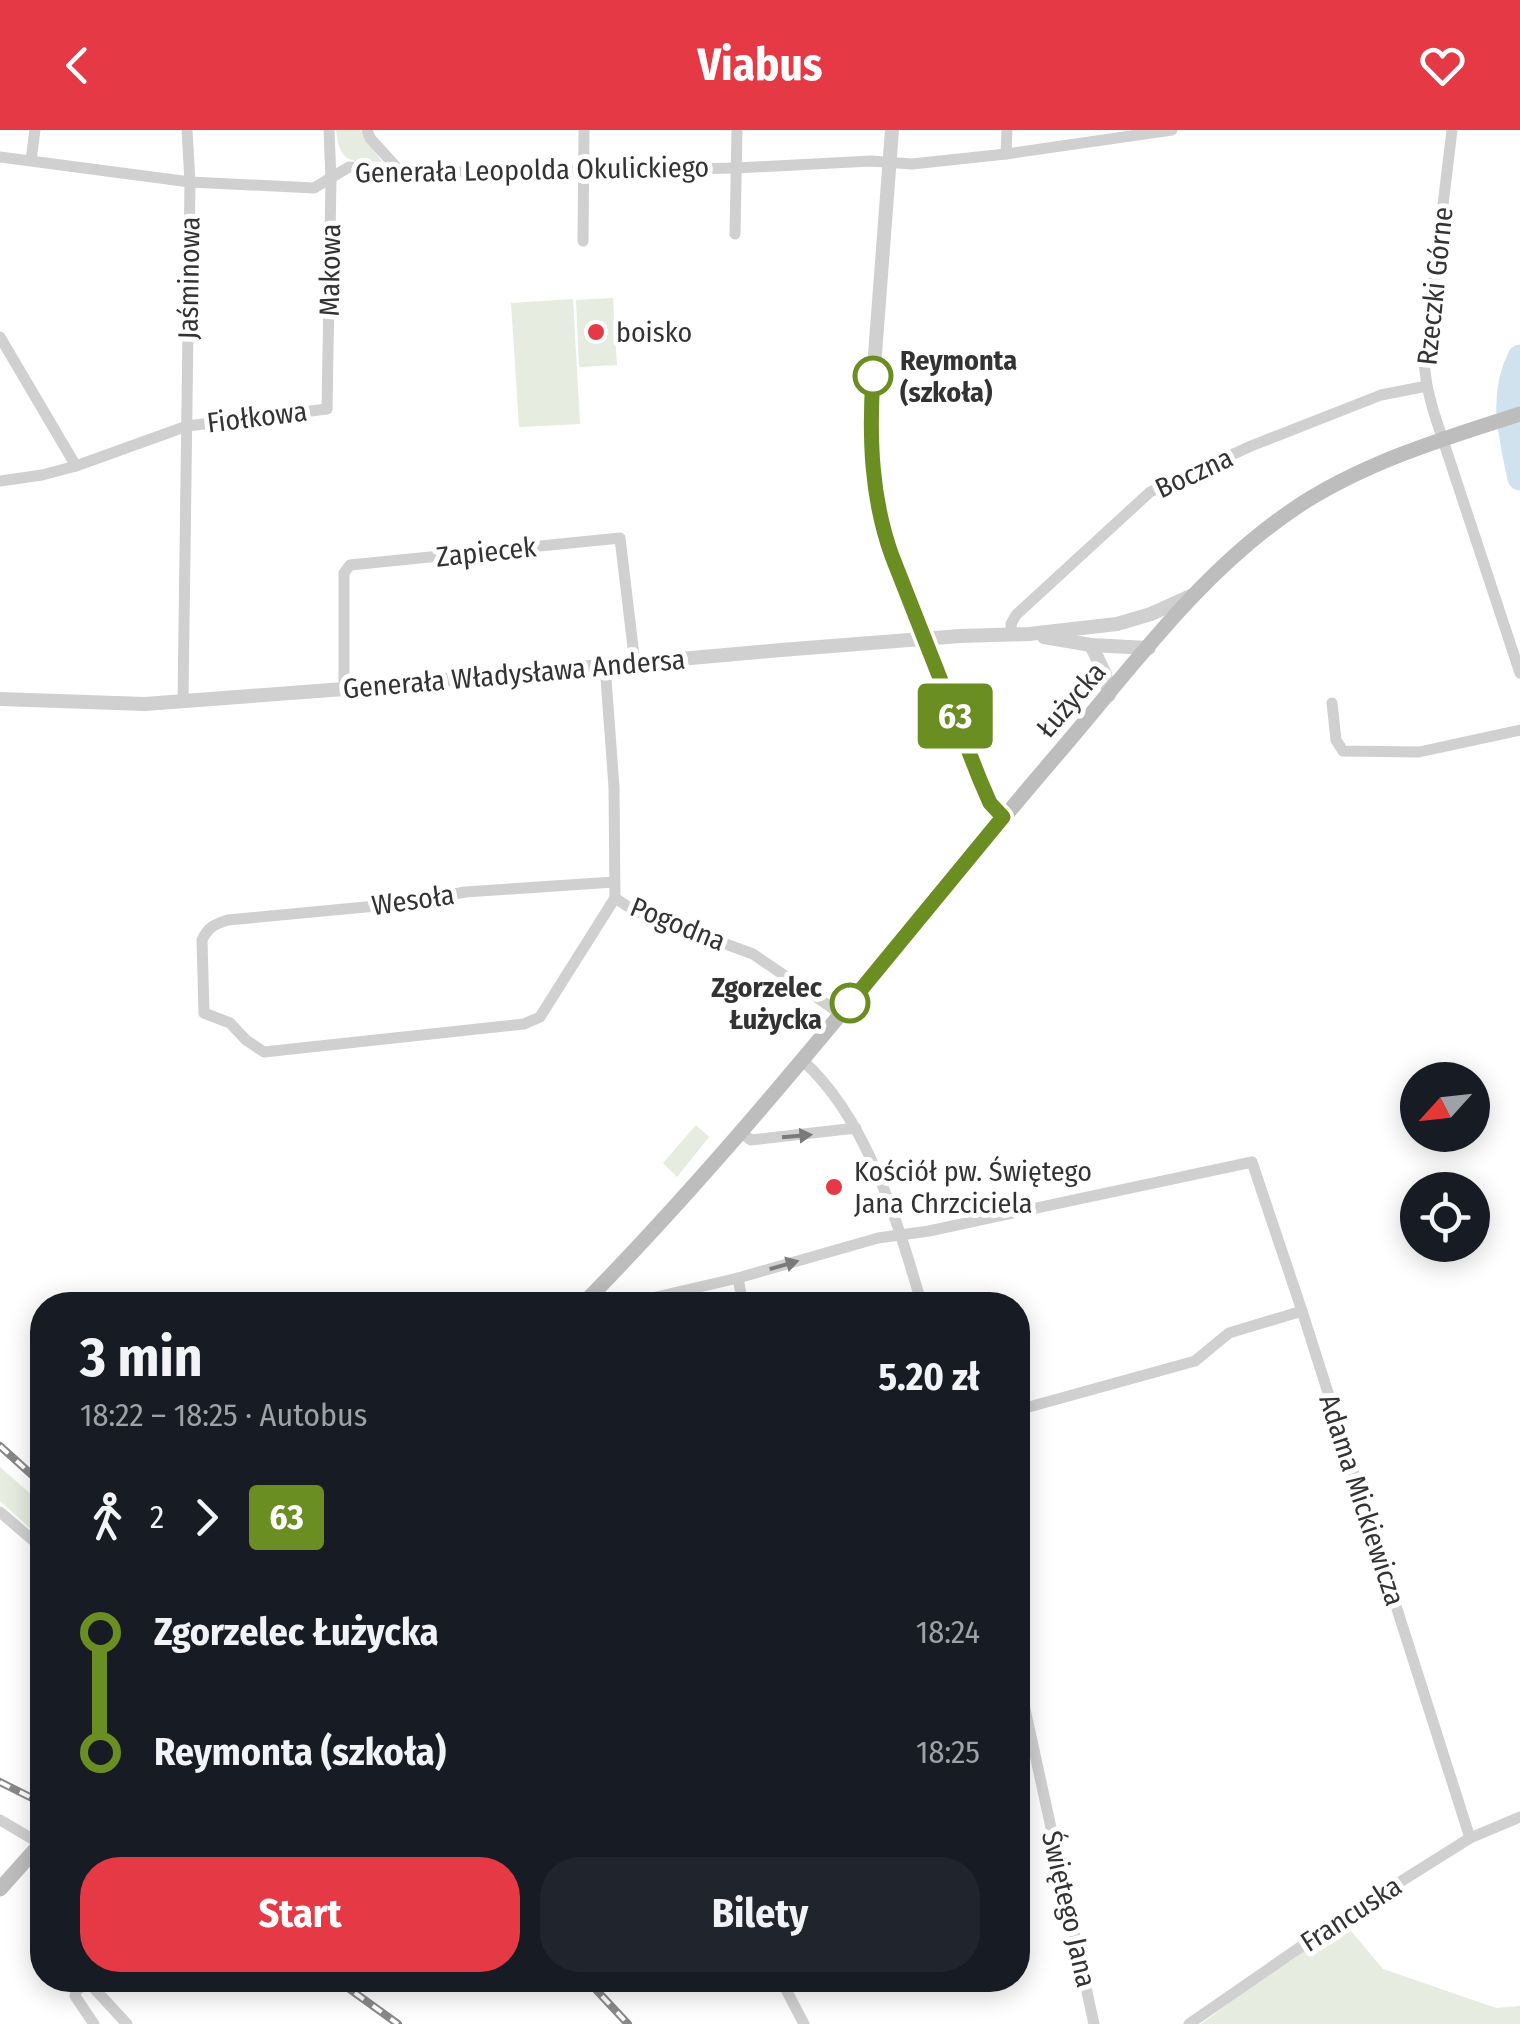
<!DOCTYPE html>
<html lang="pl">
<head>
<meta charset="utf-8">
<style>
	:root { --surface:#171b24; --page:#20242c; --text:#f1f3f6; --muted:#9ea1a6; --accent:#e63946 }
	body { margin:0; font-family:"Fira Sans Condensed",sans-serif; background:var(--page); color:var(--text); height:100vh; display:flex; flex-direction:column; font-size:38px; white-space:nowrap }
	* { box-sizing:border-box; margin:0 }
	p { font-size:32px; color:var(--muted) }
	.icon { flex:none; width:55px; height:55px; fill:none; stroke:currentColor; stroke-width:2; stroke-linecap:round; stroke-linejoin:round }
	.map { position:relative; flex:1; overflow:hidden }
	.details { position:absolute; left:30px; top:1162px; width:1000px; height:700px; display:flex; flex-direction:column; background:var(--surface); border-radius:40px; box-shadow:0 5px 25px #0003 }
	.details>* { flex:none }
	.badge { padding:0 20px; border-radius:8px; font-size:35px; line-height:65px }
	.needle { width:65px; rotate:243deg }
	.tools { position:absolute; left:1400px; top:932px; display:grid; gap:20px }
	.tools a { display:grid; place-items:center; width:90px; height:90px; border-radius:50%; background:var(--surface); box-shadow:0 5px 25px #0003; font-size:50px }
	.map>.badge { position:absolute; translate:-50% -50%; box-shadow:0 0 0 5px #fff }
	.legs { display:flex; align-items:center; gap:15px; height:110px; padding:0 50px; font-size:32px }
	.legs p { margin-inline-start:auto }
	.headline { display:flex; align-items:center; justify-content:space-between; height:170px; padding:0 50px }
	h1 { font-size:55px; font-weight:700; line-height:75px }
	.action { display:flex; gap:20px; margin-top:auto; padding:20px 50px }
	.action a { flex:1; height:115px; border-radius:40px; background:var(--accent); color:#fff; font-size:40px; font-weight:700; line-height:115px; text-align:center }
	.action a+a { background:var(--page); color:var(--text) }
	ul { padding:0 50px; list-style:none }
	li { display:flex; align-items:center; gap:35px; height:120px; font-size:38px }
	li i { display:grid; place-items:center; width:15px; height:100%; margin:0 12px; background:currentColor }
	li i::after { content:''; width:25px; height:25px; margin:-12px; border:8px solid; border-radius:50%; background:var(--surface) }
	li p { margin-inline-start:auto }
	li:first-child i { background:linear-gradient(#0000 50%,currentColor 0) }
	li:last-child i { background:linear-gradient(currentColor 50%,#0000 0) }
	header { display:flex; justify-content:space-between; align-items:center; height:130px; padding:0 50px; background:var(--accent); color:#fff; font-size:45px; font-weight:700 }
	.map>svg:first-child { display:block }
	.green { fill:#e6ecdf }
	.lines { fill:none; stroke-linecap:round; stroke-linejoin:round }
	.river { stroke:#cfe2ee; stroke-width:25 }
	.minor { stroke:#d0d0d0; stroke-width:11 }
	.tertiary { stroke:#d0d0d0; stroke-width:14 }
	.secondary { stroke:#bdbdbd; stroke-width:15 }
	.rail-casing { stroke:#888; stroke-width:8 }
	.rail { stroke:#fff; stroke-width:4; stroke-dasharray:11; stroke-linecap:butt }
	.oneway { fill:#7a7a7a }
	.line-1-casing { stroke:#fff; stroke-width:22 }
	.line-1 { stroke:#6b8e23; stroke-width:15 }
	.poi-dot { fill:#e63946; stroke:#fff; stroke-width:4 }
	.stop-1-dot { fill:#fff; stroke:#6b8e23; stroke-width:5 }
	.labels { text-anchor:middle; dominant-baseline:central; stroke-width:10; stroke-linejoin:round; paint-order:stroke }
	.street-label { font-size:28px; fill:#333; stroke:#fff }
	.poi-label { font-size:28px; fill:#333; stroke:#fff; text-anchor:start }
	.stop-label { font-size:28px; font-weight:bold; fill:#333; stroke:#fff; text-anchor:start }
</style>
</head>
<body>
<header><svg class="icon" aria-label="back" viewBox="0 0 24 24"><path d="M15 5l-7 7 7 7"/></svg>Viabus<svg class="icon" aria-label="heart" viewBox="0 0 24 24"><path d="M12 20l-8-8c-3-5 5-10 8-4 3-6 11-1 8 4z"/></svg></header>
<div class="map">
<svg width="1520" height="1894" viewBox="0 0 1520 1894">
	<rect width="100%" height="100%" fill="#fff"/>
	<g class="green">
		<path d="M336,0H360L382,32C350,31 340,35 336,0Z"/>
		<path d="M613,168L617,235L579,237L576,170Z"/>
		<path d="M573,169L580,294L519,297L511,173Z"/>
		<path d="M696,995L709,1007L677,1047L663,1033Z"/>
		<path d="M0,1337L42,1374V1409L0,1371Z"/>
		<path d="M1341,1789L1383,1839L1496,1878L1520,1876V1894H1201Z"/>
	</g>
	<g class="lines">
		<path class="river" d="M1520,227C1500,267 1511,306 1520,348"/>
		<g class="minor">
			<path d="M367,0L370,8L397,38"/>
			<path d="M1452,0L1424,233L1427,256L1433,280L1520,543"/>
			<path d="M1006,24L1007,0"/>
			<path d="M0,27L190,52L314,58L349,37L482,43L736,38L871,31L912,34L1006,24L1172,0"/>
			<path d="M31,30L35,0"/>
			<path d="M735,104L737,0"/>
			<path d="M583,111L584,0"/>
			<path d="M0,207L76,336L187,296L327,279L331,49L329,0"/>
			<path d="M0,351L42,345L76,336"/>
			<path d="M1012,504L1011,494L1016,485L1150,362L1251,316L1381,265L1427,256"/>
			<path d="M605,535L614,657L615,768L540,887L524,894L264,922L246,910L230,893L204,883L202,810C208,797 215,794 228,790L408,773L465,762L614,752"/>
			<path d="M344,559V443L350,435L620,408L635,534"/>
			<path d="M183,570L190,52L187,0"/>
			<path d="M1332,573L1336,610L1343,621L1419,622L1520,600"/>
			<path d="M615,768L633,780L753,824L841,884"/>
			<path d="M801,929C867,987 898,1093 922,1175"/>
			<path d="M740,1002L751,1010L856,998"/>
			<path d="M738,1148L743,1175"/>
			<path d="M622,1175L738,1148L878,1108L929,1101L1252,1032L1302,1181L1470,1708"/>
			<path d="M1018,1280L1195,1231L1229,1203L1302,1181"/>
			<path d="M0,1382L42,1418"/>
			<path d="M1018,1547L1094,1894"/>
			<path d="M0,1690L41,1714"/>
			<path d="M781,1850L804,1894"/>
			<path d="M94,1894L75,1866C76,1857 83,1856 91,1855L127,1894"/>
			<path d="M1189,1894L1341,1789L1470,1708L1520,1687"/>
		</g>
		<g class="tertiary">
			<path d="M892,0L871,277L876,372L892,427L980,650L990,673L1003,687"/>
			<path d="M1044,507L1091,515L1149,518"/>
			<path d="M1091,515L1105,544L1109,565"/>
			<path d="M0,569L145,574L344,559L781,520L960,506L1029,504L1117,494L1151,484L1191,466"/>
		</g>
		<g class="secondary">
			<path d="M582,1175C754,1000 902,805 1061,620C1132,537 1200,443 1291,381C1357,335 1444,308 1520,284"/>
			<path d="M0,1759L42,1712"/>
		</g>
		<g class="rail-casing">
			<g id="rail">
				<path d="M0,1316L42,1354"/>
				<path d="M0,1652L42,1673"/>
				<path d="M337,1850L398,1894"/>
				<path d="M587,1850L628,1894"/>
			</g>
		</g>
		<use href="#rail" class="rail"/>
	</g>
	<defs><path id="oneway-solid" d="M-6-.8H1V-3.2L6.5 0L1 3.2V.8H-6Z" transform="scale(2.5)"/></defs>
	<g class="oneway">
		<use href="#oneway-solid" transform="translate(797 1006) rotate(-5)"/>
		<use href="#oneway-solid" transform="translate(784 1135) rotate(-16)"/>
	</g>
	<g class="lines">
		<g class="line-1-casing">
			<path id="line-1" d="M850,873L1003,687L990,673L980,650L892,426C871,368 869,307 873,246"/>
		</g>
		<use href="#line-1" class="line-1"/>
	</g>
	<g class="poi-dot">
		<circle cx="596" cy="202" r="10"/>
		<circle cx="834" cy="1057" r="10"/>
	</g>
	<g class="stop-1-dot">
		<circle cx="873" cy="246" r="18"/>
		<circle cx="850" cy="873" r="18"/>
	</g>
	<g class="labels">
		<g class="street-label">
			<text transform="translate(532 40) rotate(-1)">Generała Leopolda Okulickiego</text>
			<text transform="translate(330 140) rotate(-89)">Makowa</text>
			<text transform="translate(189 148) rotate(-89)">Jaśminowa</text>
			<text transform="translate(1435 156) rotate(-84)">Rzeczki Górne</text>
			<text transform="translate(257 287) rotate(-7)">Fiołkowa</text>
			<text transform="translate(1194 343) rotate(-25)">Boczna</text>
			<text transform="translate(486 422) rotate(-6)">Zapiecek</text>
			<text transform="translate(514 544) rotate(-5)">Generała Władysława Andersa</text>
			<text transform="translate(1071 570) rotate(-49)">Łużycka</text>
			<text transform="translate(413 770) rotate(-8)">Wesoła</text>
			<text transform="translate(678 794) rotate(22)">Pogodna</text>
			<text transform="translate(1362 1370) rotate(72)">Adama Mickiewicza</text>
			<text transform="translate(1069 1779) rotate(77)">Świętego Jana</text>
			<text transform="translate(1351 1784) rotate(-33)">Francuska</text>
		</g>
		<g class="poi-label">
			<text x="616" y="202">boisko</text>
			<text x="854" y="1041">Kościół pw. Świętego<tspan x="854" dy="32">Jana Chrzciciela</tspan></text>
		</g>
		<g class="stop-label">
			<text x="900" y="230">Reymonta<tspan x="900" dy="32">(szkoła)</tspan></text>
			<text x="822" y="857" text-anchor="end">Zgorzelec<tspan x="822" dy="32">Łużycka</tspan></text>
		</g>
	</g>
</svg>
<div class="tools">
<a><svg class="needle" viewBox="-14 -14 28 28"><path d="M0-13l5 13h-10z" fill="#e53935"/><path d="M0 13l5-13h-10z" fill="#9ea1a6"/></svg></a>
<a><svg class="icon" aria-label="locate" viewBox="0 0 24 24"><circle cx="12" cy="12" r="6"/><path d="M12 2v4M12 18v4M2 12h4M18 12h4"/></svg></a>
</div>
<b class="badge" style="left:955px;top:586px;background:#6b8e23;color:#fff">63</b>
<section class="details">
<div class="headline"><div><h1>3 min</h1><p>18:22 – 18:25 · Autobus</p></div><b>5.20 zł</b></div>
<div class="legs"><svg class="icon" aria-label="walk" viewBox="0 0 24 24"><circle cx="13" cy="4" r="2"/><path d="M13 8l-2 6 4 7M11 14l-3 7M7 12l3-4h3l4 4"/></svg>2<svg class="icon" aria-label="forward" viewBox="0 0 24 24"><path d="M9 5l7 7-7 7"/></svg><b class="badge" style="background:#6b8e23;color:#fff">63</b></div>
<ul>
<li><i style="color:#6b8e23"></i><b>Zgorzelec Łużycka</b><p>18:24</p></li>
<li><i style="color:#6b8e23"></i><b>Reymonta (szkoła)</b><p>18:25</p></li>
</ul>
<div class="action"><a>Start</a><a>Bilety</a></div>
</section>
</div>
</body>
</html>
